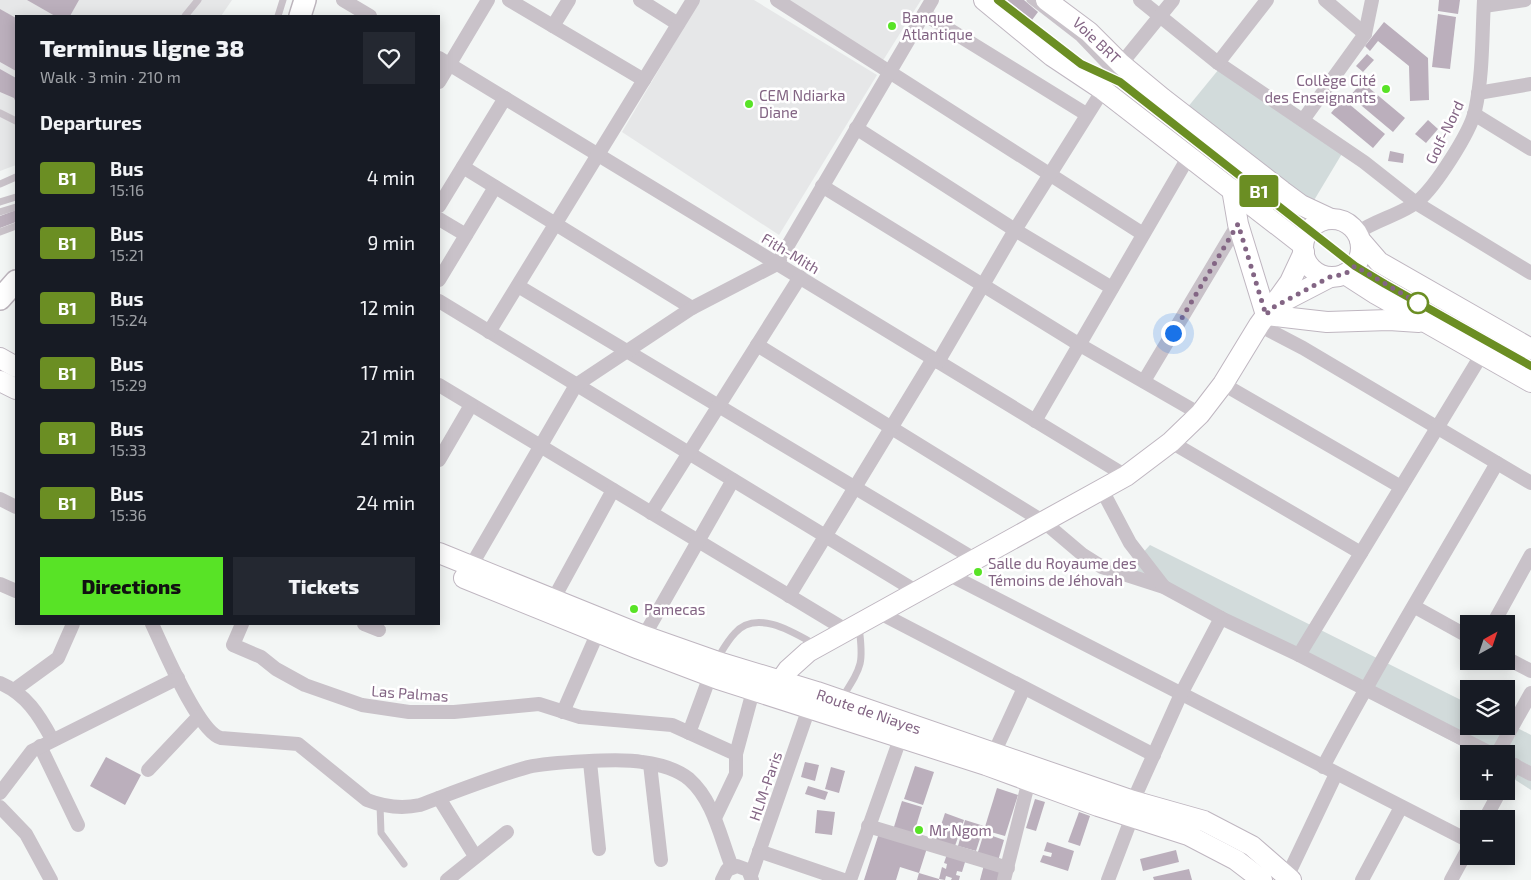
<!DOCTYPE html>
<html lang="en">
<head>
<meta charset="utf-8">
<style>
	:root { --surface:#171b24; --page:#242831; --text:#f1f3f6; --muted:#9ea1a6; --accent:#58e326 }
	body { margin:0; font-family:"Exo 2",sans-serif; background:var(--page); color:var(--text); height:100vh; display:flex; flex-direction:column; font-size:19px; white-space:nowrap }
	* { box-sizing:border-box; margin:0 }
	p { font-size:16px; color:var(--muted) }
	.icon { flex:none; width:28px; height:28px; fill:none; stroke:currentColor; stroke-width:2; stroke-linecap:round; stroke-linejoin:round }
	.map { position:relative; flex:1; overflow:hidden }
	.drawer { position:absolute; left:15px; top:15px; width:425px; height:610px; display:flex; flex-direction:column; background:var(--surface); border-radius:0px; box-shadow:0 2px 12px #0003 }
	.drawer>* { flex:none }
	.badge { padding:0 10px; border-radius:4px; font-size:18px; line-height:32px }
	.needle { width:32px; rotate:40deg }
	.controls { position:absolute; left:1460px; top:615px; display:grid; gap:10px }
	.controls a { display:grid; place-items:center; width:55px; height:55px; border-radius:0px; background:var(--surface); box-shadow:0 2px 12px #0003; font-size:25px }
	.you { position:absolute; width:25px; height:25px; margin:-12px; border:4px solid #fff; border-radius:50%; background:#1a73e8; box-shadow:0 0 0 8px #1a73e833 }
	.map>.badge { position:absolute; translate:-50% -50%; box-shadow:0 0 0 2px #fff }
	h2 { padding:0 25px; font-size:19px; line-height:45px }
	.round { display:grid; place-items:center; flex:none; width:52px; height:52px; border-radius:0px; background:var(--page) }
	.headline { display:flex; align-items:center; justify-content:space-between; height:85px; padding:0 25px }
	h1 { font-size:24px; font-weight:800; line-height:38px }
	.cta { display:flex; gap:10px; margin-top:auto; padding:10px 25px }
	.cta a { flex:1; height:58px; border-radius:0px; background:var(--accent); color:#111; font-size:20px; font-weight:800; line-height:58px; text-align:center }
	.cta a+a { background:var(--page); color:var(--text) }
	ul { padding:0; list-style:none }
	li { display:flex; align-items:center; gap:15px; height:65px; padding:0 25px }
	li div { flex:1 }
	li b { display:block; font-size:19px }
	li em { font-style:normal }
	li .badge { min-width:55px; font-weight:700; text-align:center }
	.map>svg:first-child { display:block }
	.built { fill:#e6e7e8 }
	.green { fill:#d2dbdb }
	.building { fill:#bbafbc }
	.lines { fill:none; stroke-linecap:round; stroke-linejoin:round }
	.secondary-casing { stroke:#bfb6c0; stroke-width:22 }
	.primary-casing { stroke:#bdb5bd; stroke-width:24 }
	.lane { stroke:#c9c2c9; stroke-width:7 }
	.street { stroke:#c9c2c9; stroke-width:14 }
	.secondary { stroke:#fff; stroke-width:20 }
	.primary { stroke:#fff; stroke-width:21 }
	.line-casing { stroke:#fff; stroke-width:11 }
	.line { stroke:#6b8e23; stroke-width:8 }
	.walk { stroke:#836584; stroke-width:5; stroke-dasharray:0 9 }
	.poi-dot { fill:#58e326; stroke:#fff; stroke-width:2 }
	.stop-dot { fill:#fff; stroke:#6b8e23; stroke-width:2.5 }
	.labels { text-anchor:middle; dominant-baseline:central; stroke-width:5; stroke-linejoin:round; paint-order:stroke }
	.poi-label { font-size:15px; fill:#836584; stroke:#fff; text-anchor:start }
	.street-label { font-size:15px; fill:#836584; stroke:#fff }
</style>
</head>
<body>
<div class="map">
<svg width="1531" height="880" viewBox="0 0 1531 880">
	<rect width="100%" height="100%" fill="#f3f6f5"/>
	<g class="built">
		<path d="M0,0H232L221,16H16V165L0,171Z"/>
		<path d="M700,0H754L877,75L779,235L622,132Z"/>
		<path d="M787,0H921L882,62Z"/>
	</g>
	<g class="green">
		<path d="M1219,69L1343,152L1310,207L1187,108Z"/>
		<path d="M1150,545L1469,704V726H1506V722L1531,735V790L1506,774V754H1477L1125,572Z"/>
	</g>
	<g class="building">
		<path d="M27,0H79L70,16H55Z"/>
		<path d="M1007,0H1024L1038,12L1032,20Z"/>
		<path d="M1439,0H1460L1458,14L1438,11Z"/>
		<path d="M0,9L16,18V71L0,62Z"/>
		<path d="M1438,14L1456,17L1450,69L1432,67Z"/>
		<path d="M1384,22L1428,58L1429,100L1410,101L1409,66L1378,41L1370,51L1365,46Z"/>
		<path d="M1367,54L1374,60L1363,72L1356,66Z"/>
		<path d="M0,69L16,78V103L14,98L0,92Z"/>
		<path d="M1362,82L1405,118L1393,132L1350,96Z"/>
		<path d="M1343,99L1385,134L1373,148L1331,113Z"/>
		<path d="M1428,120L1438,129L1426,143L1415,134Z"/>
		<path d="M1390,151L1404,154L1403,163L1388,161Z"/>
		<path d="M16,210V222L0,228V216Z"/>
		<path d="M106,757L141,775L125,805L90,786Z"/>
		<path d="M805,762L819,765L815,781L801,777Z"/>
		<path d="M915,766L934,772L923,805L904,799Z"/>
		<path d="M831,767L845,771L839,793L825,789Z"/>
		<path d="M808,786L828,792L825,800L805,794Z"/>
		<path d="M997,788L1018,795L1005,836L984,830Z"/>
		<path d="M1035,799L1045,802L1036,831L1026,828Z"/>
		<path d="M902,801L922,807L913,836L893,830Z"/>
		<path d="M817,810L835,812L832,835L815,833Z"/>
		<path d="M1079,812L1090,816L1080,846L1068,842Z"/>
		<path d="M945,813L964,820L955,846L936,840Z"/>
		<path d="M965,820L984,826L976,851L958,846Z"/>
		<path d="M879,833L927,848L919,873L900,867L896,880H864Z"/>
		<path d="M984,833L1004,840L998,861L977,855Z"/>
		<path d="M1047,842L1074,851L1068,871L1040,862L1043,855L1051,857L1052,853L1044,851Z"/>
		<path d="M1176,850L1179,862L1143,871L1140,859Z"/>
		<path d="M947,854L966,859L962,872L957,871L956,875L960,876L959,880H951L952,878L946,876L945,880L939,879L942,867L946,869L947,864L944,863Z"/>
		<path d="M984,865L1002,871L999,880H980Z"/>
		<path d="M1189,869L1192,880H1154L1153,877Z"/>
		<path d="M919,873L939,879V880H917Z"/>
	</g>
	<g class="lines">
		<g class="secondary-casing">
			<g id="secondary">
				<path d="M984,0L1052,56L1103,90L1303,245"/>
				<path d="M1046,0L1089,32L1121,64L1162,98L1282,191L1301,205L1331,219"/>
				<path d="M1232,189L1238,224L1266,315"/>
				<circle cx="1332" cy="248" r="29"/>
				<path d="M1360,240L1379,262L1531,349"/>
				<path d="M1345,274L1376,294L1531,382"/>
				<path d="M1276,305L1330,277"/>
				<path d="M1266,315L1327,322L1389,320L1419,322"/>
				<path d="M0,358L16,367"/>
				<path d="M0,381L16,389"/>
				<path d="M439,553L644,636L715,661L817,692L1133,801L1204,821L1252,846L1291,880"/>
				<path d="M464,578L639,649L718,679L986,765L1098,806L1188,835L1236,860L1262,880"/>
				<path d="M773,691L788,670L808,652L1126,476L1171,442L1200,414L1223,384L1259,325L1290,282L1304,252"/>
			</g>
		</g>
		<g class="primary-casing">
			<g id="primary">
				<path d="M300,16L305,0"/>
				<path d="M0,299L16,281"/>
			</g>
		</g>
		<g class="lane">
			<path d="M1030,0L1079,38L1121,82L1355,266L1385,284L1531,366"/>
			<path d="M185,16L198,0"/>
			<path d="M278,16L283,0"/>
			<path d="M1018,16L1081,64L1115,79"/>
			<path d="M0,113L16,121"/>
			<path d="M0,184L16,177"/>
			<path d="M0,202L16,197"/>
			<path d="M0,212L16,207"/>
			<path d="M0,232L16,226"/>
			<path d="M717,659C722,651 728,640 735,633C756,609 793,632 814,644"/>
			<path d="M842,698C862,666 864,664 859,627"/>
			<path d="M380,805L381,833L404,864"/>
		</g>
		<g class="street">
			<path d="M343,0L370,16"/>
			<path d="M509,0L644,80"/>
			<path d="M640,0L678,24"/>
			<path d="M777,0L1143,234"/>
			<path d="M1140,0L1218,63L1364,162L1416,203L1531,273"/>
			<path d="M1325,0L1365,34"/>
			<path d="M1484,6L1525,0"/>
			<path d="M924,14L1086,114"/>
			<path d="M553,26L569,0"/>
			<path d="M439,58L1126,476"/>
			<path d="M1218,63L1267,0"/>
			<path d="M1121,64L1173,0"/>
			<path d="M439,82L488,0"/>
			<path d="M1478,93L1531,84"/>
			<path d="M1474,114L1531,149"/>
			<path d="M1303,120L1365,34L1372,0"/>
			<path d="M856,128L1015,230L1112,288"/>
			<path d="M463,167L692,308"/>
			<path d="M822,186L1080,345L1200,414"/>
			<path d="M439,206L505,98"/>
			<path d="M439,219L466,235"/>
			<path d="M1357,233C1375,220 1403,214 1418,201C1435,187 1470,133 1475,111C1483,75 1482,37 1484,0"/>
			<path d="M439,280L495,187"/>
			<path d="M518,286L976,560"/>
			<path d="M439,301L919,593"/>
			<path d="M1259,325L1303,348L1531,483"/>
			<path d="M489,332L693,0"/>
			<path d="M757,345L1044,522L1083,555L1102,567L1164,587L1221,618L1299,655L1492,754"/>
			<path d="M938,362L1015,230L1103,90"/>
			<path d="M1144,381L1238,224"/>
			<path d="M1223,384L1401,487"/>
			<path d="M439,385L846,630"/>
			<path d="M1035,421L1189,156"/>
			<path d="M1171,442L1361,553"/>
			<path d="M439,460L471,405"/>
			<path d="M1102,490L1130,543L1164,587"/>
			<path d="M0,499L16,507"/>
			<path d="M651,513L800,277"/>
			<path d="M471,566L576,385L692,308L777,264L932,0"/>
			<path d="M950,575L1469,841"/>
			<path d="M0,584L16,591"/>
			<path d="M789,596L933,359"/>
			<path d="M554,598L613,490"/>
			<path d="M1415,607L1469,637"/>
			<path d="M880,613L1154,755"/>
			<path d="M152,624C163,647 198,732 221,738L298,744L367,800C385,807 401,809 420,805C455,792 492,777 528,767C549,762 622,758 642,762C657,764 677,769 689,779C714,801 720,837 732,867"/>
			<path d="M242,624L233,645L261,657L276,669L305,685L362,705L409,712H454L539,704L580,717L672,725L736,754V774L715,818"/>
			<path d="M364,624L379,630"/>
			<path d="M1493,624L1531,555"/>
			<path d="M644,636L733,480"/>
			<path d="M1299,655L1482,354"/>
			<path d="M1506,658L1531,671"/>
			<path d="M0,683C26,694 39,715 52,739"/>
			<path d="M14,690L58,658L73,624"/>
			<path d="M563,712L598,632"/>
			<path d="M689,733L710,676"/>
			<path d="M40,746L78,825"/>
			<path d="M994,753L1024,688"/>
			<path d="M736,754L753,691"/>
			<path d="M1497,754L1531,693"/>
			<path d="M1506,761L1531,774"/>
			<path d="M590,762L599,849"/>
			<path d="M650,764L661,860"/>
			<path d="M1323,767C1377,664 1439,564 1497,463"/>
			<path d="M148,770L198,717"/>
			<path d="M1506,781L1515,765"/>
			<path d="M0,793L32,751L178,678"/>
			<path d="M439,798L475,856"/>
			<path d="M1133,801L1181,694L1221,618"/>
			<path d="M0,807L26,834L51,880"/>
			<path d="M1485,819L1500,791"/>
			<path d="M868,826L1008,868"/>
			<path d="M759,851L844,880"/>
			<path d="M751,875L809,708"/>
			<path d="M1288,875L1336,774"/>
			<path d="M447,880L507,832"/>
			<path d="M722,880L727,870L737,866L748,870L752,880"/>
			<path d="M850,880L900,739"/>
			<path d="M1004,880L1029,780"/>
			<path d="M1108,880L1132,817"/>
			<path d="M1362,880L1401,807"/>
			<path d="M1451,880L1469,847"/>
		</g>
		<use href="#secondary" class="secondary"/>
		<use href="#primary" class="primary"/>
	</g>
	<g class="lines">
		<g class="line-casing">
			<path id="line" d="M998,0L1081,64L1120,82L1355,266L1385,284L1531,366"/>
		</g>
		<use href="#line" class="line"/>
		<path class="walk" d="M1173,333L1238,224L1266,315L1272,308L1330,277L1345,274L1355,266L1418,303"/>
	</g>
	<g class="poi-dot">
		<circle cx="892" cy="26" r="5"/>
		<circle cx="1386" cy="89" r="5"/>
		<circle cx="749" cy="104" r="5"/>
		<circle cx="978" cy="572" r="5"/>
		<circle cx="634" cy="609" r="5"/>
		<circle cx="919" cy="830" r="5"/>
	</g>
	<circle class="stop-dot" cx="1418" cy="303" r="10"/>
	<g class="labels">
		<g class="poi-label">
			<text x="902" y="17">Banque<tspan x="902" dy="17">Atlantique</tspan></text>
			<text x="1376" y="80" text-anchor="end">Collège Cité<tspan x="1376" dy="17">des Enseignants</tspan></text>
			<text x="759" y="95">CEM Ndiarka<tspan x="759" dy="17">Diane</tspan></text>
			<text x="988" y="563">Salle du Royaume des<tspan x="988" dy="17">Témoins de Jéhovah</tspan></text>
			<text x="644" y="609">Pamecas</text>
			<text x="929" y="830">Mr Ngom</text>
		</g>
		<g class="street-label">
			<text transform="translate(1097 40) rotate(44)">Voie BRT</text>
			<text transform="translate(1444 132) rotate(-64)">Golf-Nord</text>
			<text transform="translate(791 253) rotate(31)">Fith-Mith</text>
			<text transform="translate(410 693) rotate(4)">Las Palmas</text>
			<text transform="translate(869 711) rotate(19)">Route de Niayes</text>
			<text transform="translate(765 786) rotate(-71)">HLM-Paris</text>
		</g>
	</g>
</svg>
<div class="controls">
<a><svg class="needle" viewBox="-14 -14 28 28"><path d="M0-13l5 13h-10z" fill="#e53935"/><path d="M0 13l5-13h-10z" fill="#9ea1a6"/></svg></a>
<a><svg class="icon" aria-label="layers" viewBox="0 0 24 24"><path d="M12 4l9 5-9 5-9-5zM3 14l9 5 9-5"/></svg></a>
<a>+</a>
<a>−</a>
</div>
<div class="you" style="left:1173px;top:333px"></div>
<b class="badge" style="left:1259px;top:191px;background:#6b8e23;color:#fff">B1</b>
<section class="drawer">
<div class="headline"><div><h1>Terminus ligne 38</h1><p>Walk · 3 min · 210 m</p></div><a class="round"><svg class="icon" aria-label="heart" viewBox="0 0 24 24"><path d="M12 20l-8-8c-3-5 5-10 8-4 3-6 11-1 8 4z"/></svg></a></div>
<h2>Departures</h2>
<ul>
<li><span class="badge" style="background:#6b8e23;color:#fff">B1</span><div><b>Bus</b><p>15:16</p></div><em>4 min</em></li>
<li><span class="badge" style="background:#6b8e23;color:#fff">B1</span><div><b>Bus</b><p>15:21</p></div><em>9 min</em></li>
<li><span class="badge" style="background:#6b8e23;color:#fff">B1</span><div><b>Bus</b><p>15:24</p></div><em>12 min</em></li>
<li><span class="badge" style="background:#6b8e23;color:#fff">B1</span><div><b>Bus</b><p>15:29</p></div><em>17 min</em></li>
<li><span class="badge" style="background:#6b8e23;color:#fff">B1</span><div><b>Bus</b><p>15:33</p></div><em>21 min</em></li>
<li><span class="badge" style="background:#6b8e23;color:#fff">B1</span><div><b>Bus</b><p>15:36</p></div><em>24 min</em></li>
</ul>
<div class="cta"><a>Directions</a><a>Tickets</a></div>
</section>
</div>
</body>
</html>
